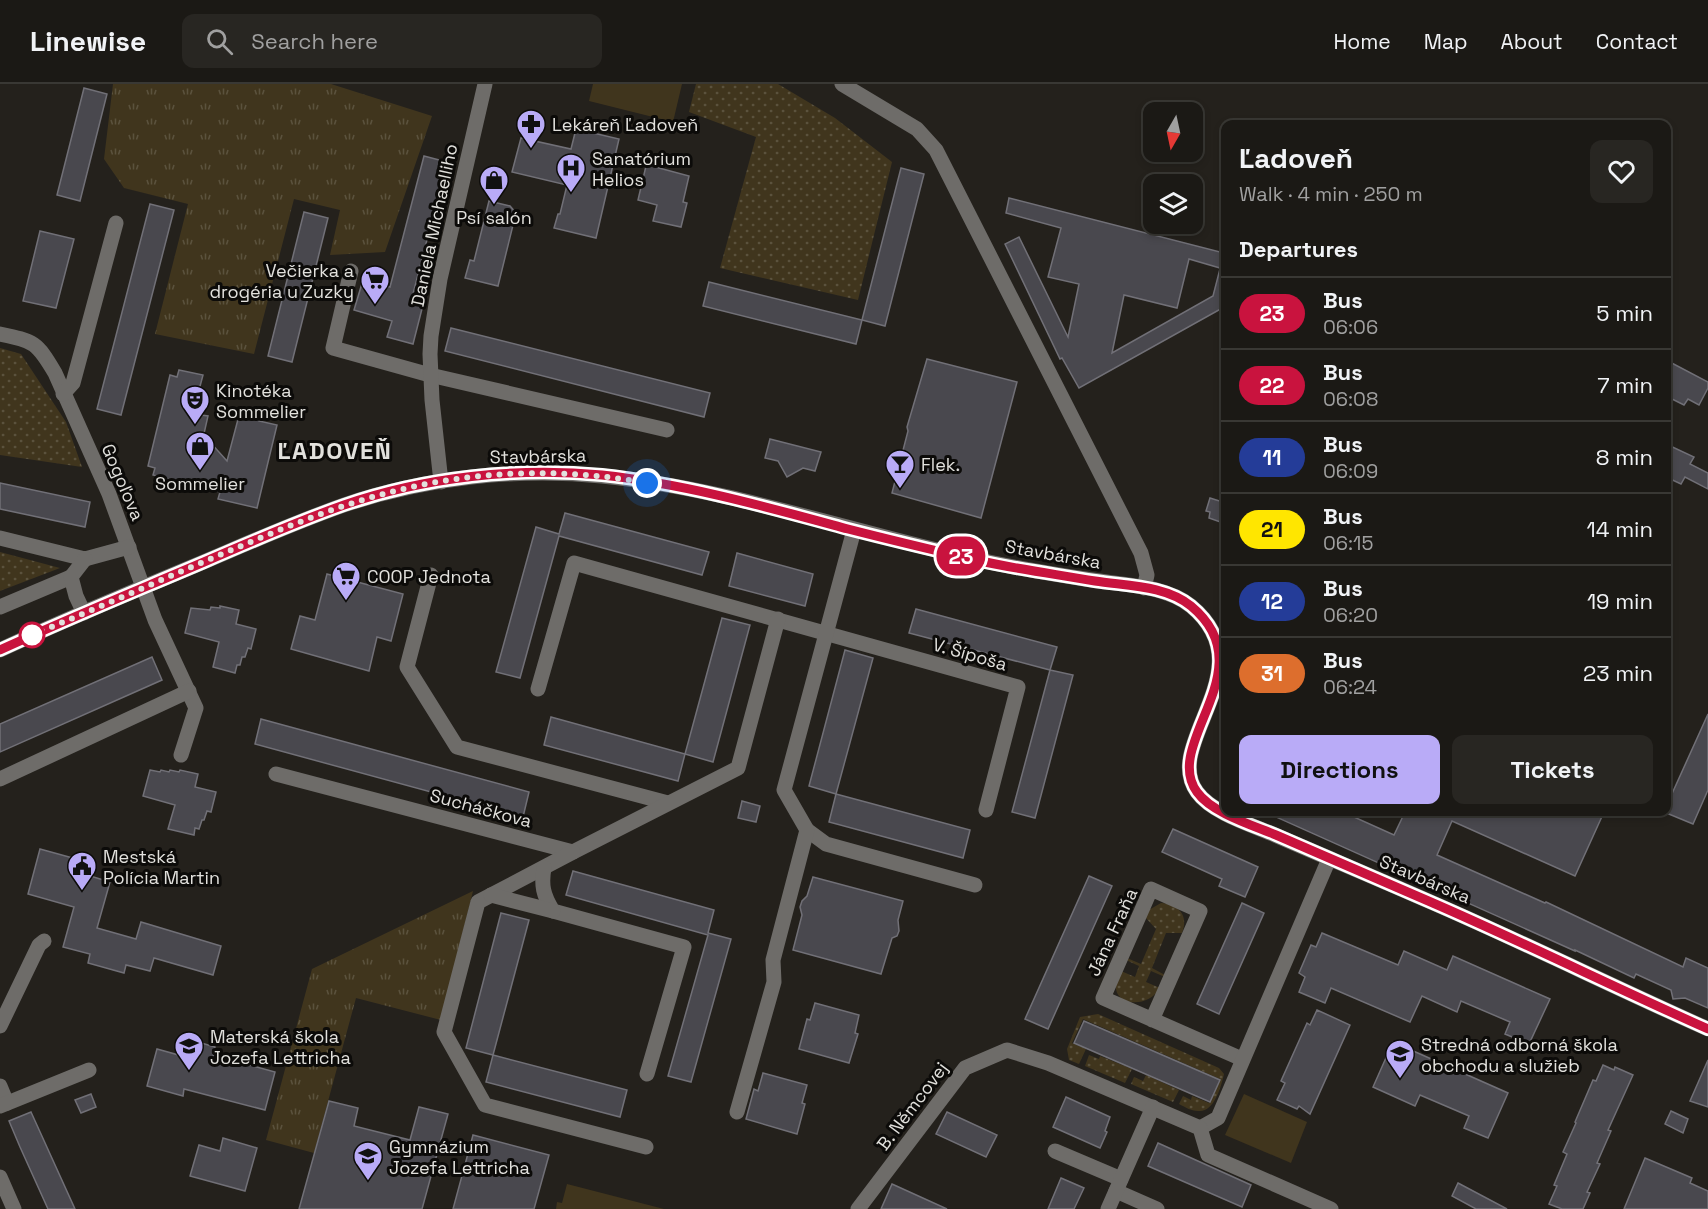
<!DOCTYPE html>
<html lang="en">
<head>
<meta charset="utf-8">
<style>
	:root { --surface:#1b1915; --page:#282622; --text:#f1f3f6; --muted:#a0a0a0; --line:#393834; --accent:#b9abf7 }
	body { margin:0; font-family:"Space Grotesk",sans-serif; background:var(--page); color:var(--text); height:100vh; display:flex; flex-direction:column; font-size:22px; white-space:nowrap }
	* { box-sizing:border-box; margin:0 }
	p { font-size:20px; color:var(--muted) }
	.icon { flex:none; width:33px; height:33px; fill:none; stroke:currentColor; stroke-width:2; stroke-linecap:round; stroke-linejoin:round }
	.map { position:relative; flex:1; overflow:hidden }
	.panel { position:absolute; left:1221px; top:36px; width:450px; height:696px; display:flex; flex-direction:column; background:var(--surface); border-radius:12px; box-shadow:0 3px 9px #0003,0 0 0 2px var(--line) }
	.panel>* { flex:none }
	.badge { padding:0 12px; border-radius:20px; font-size:21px; line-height:39px }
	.needle { width:39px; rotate:189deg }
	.buttons { position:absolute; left:1143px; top:18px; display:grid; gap:12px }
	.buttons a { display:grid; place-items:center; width:60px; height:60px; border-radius:12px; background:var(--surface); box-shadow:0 3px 9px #0003,0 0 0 2px var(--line); font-size:30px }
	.you { position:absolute; width:30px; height:30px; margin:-15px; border:4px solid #fff; border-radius:50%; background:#1a73e8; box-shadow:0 0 0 9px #1a73e833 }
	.map>.badge { position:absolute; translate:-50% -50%; box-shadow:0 0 0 3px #fff }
	h2 { padding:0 18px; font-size:22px; line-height:54px }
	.round { display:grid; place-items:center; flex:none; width:63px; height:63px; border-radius:12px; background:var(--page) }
	.head { display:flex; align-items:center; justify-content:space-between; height:102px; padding:0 18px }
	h1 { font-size:28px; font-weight:700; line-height:45px }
	.action { display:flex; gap:12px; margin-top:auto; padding:12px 18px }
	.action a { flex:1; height:69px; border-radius:12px; background:var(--accent); color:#111; font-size:24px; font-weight:700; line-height:69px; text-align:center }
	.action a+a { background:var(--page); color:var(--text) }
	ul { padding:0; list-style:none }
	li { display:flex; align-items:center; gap:18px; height:72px; padding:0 18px; border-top:2px solid var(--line) }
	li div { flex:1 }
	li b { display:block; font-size:22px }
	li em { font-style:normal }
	li .badge { min-width:66px; font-weight:700; text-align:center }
	header { display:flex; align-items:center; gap:36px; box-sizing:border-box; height:84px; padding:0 30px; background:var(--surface); border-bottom:2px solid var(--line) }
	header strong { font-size:28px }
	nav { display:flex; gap:33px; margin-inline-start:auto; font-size:21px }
	.search { width:420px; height:54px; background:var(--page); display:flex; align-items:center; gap:15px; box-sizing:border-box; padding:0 21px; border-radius:12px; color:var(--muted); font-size:22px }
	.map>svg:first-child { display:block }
	.grass { fill:url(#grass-dots) }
	.park { fill:url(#park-tufts) }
	.garden { fill:#40351d }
	.building { fill:#49484e; stroke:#717077; stroke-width:1.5 }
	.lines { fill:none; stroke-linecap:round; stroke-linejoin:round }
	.minor { stroke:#6e6c69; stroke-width:15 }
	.line-casing { stroke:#fff; stroke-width:14 }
	.line { stroke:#c9133e; stroke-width:9 }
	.walk { stroke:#e2e1dd; stroke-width:6; stroke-dasharray:0 10.8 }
	.stop-dot { fill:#fff; stroke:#c9133e; stroke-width:3 }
	.labels { text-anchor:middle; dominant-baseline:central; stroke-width:6; stroke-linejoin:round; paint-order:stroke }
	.poi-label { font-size:18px; fill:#e2e1dd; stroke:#0c0b09; text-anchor:start }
	.street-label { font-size:18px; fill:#e2e1dd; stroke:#0c0b09 }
	.district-label { font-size:24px; font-weight:bold; letter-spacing:1.5px; fill:#e2e1dd; stroke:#0c0b09 }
</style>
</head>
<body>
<header>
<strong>Linewise</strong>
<div class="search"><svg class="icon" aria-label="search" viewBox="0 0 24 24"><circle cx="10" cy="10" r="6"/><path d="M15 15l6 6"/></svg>Search here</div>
<nav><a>Home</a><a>Map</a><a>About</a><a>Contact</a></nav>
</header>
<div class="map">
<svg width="1708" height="1125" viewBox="0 0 1708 1125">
	<defs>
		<pattern id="grass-dots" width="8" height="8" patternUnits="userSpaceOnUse" patternTransform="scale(1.5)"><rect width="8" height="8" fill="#40351d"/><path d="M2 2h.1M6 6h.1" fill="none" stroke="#5b523d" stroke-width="1.8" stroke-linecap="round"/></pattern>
		<pattern id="park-tufts" width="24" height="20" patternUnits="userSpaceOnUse" patternTransform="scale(1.5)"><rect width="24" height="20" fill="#40351d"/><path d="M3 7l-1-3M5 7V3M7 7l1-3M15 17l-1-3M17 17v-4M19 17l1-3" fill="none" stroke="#5b523d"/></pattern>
	</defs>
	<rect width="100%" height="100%" fill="#24211c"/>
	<g class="grass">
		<path d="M696,0H778L835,34L892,78L858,216L720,184L756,53L689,28Z"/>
		<path d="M0,264L21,270L66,338L82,383L0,371Z"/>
		<path d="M0,468L60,484L0,507Z"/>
		<path d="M1161,819C1179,820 1189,832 1182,849H1166L1152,884L1165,891V893L1151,887L1146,898L1160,904C1148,925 1114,922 1116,901C1116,897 1119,892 1121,887L1135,893L1139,882L1126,876L1127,874L1141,880L1156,845L1145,833L1147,827Z"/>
		<path d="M1098,930L1219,984L1224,990C1221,1003 1214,1029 1198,1027C1191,1027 1185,1023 1179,1020L1183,1012L1191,1016L1192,1012L1209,1019L1220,995L1083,935L1072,959L1086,965L1079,980L1069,976L1067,965L1080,933Z"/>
		<path d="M1089,971L1099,975L1100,972L1132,985L1125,999L1085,982Z"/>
		<path d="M1146,991L1179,1006L1173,1018L1131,1000L1134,993L1143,997Z"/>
	</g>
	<g class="park">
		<path d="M113,0H331L432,32L385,168L330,171L340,126L294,115L254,270L155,250L188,120L124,104L104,75Z"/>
		<path d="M473,807L441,936L356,914L314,1069L266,1056L312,885Z"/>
	</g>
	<g class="garden">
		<path d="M593,0H682L673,38L589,17Z"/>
		<path d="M1244,1010L1307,1038L1291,1079L1225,1051Z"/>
		<path d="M567,1100L664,1125H556L557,1118L562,1119Z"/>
	</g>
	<g class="building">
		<path d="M84,4L107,10L80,117L57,111Z"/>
		<path d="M576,45L619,55L596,154L554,144L558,130H560L567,101L512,88L521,54L571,65Z"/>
		<path d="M424,72L447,78L413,210L425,213L413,260L387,253L392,237L354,226L363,196L390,203Z"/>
		<path d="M648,81L689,92L683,118L687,119L681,143L653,137L657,121L638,116L646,82Z"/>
		<path d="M901,84L924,90L885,242L862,236Z"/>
		<path d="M1009,114L1224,169L1220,184L1189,175L1177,224L1124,211L1112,269L1213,212L1221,181H1226V222L1079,304L1062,274L1060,275L1005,160L1019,153L1068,253L1079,200L1048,193L1061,144L1006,129Z"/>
		<path d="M489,117L510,122L516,129L498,202L465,194L470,176L474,177Z"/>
		<path d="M150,120L174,126L121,331L97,325Z"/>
		<path d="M304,128L328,134L292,278L268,272Z"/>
		<path d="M40,147L74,155L56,224L23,217Z"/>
		<path d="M709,198L862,236L856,260L703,222Z"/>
		<path d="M451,244L710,309L704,333L445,267Z"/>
		<path d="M927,275L1017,298L981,434L892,409L908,347L907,343Z"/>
		<path d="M1666,276L1708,298V304L1699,321L1688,315L1684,321L1666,312Z"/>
		<path d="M179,286L203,291L199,306L202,307L200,315L205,316L201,331L208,332L203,354L210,358L227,377L241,324L261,329L259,337L277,341L257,424L218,415L220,408L153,391L155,384L148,382L170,291L177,293Z"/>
		<path d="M770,355L821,368L815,387L803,384L787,393L778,377L765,374Z"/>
		<path d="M1666,360L1694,373L1690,380L1708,389V405L1685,393L1681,400L1666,393Z"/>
		<path d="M0,399L90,418L85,443L0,425Z"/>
		<path d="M1210,414L1226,419V440L1209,434L1210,428L1206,427Z"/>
		<path d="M565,429L709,468L702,491L559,452L520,594L496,588L536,443L559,450Z"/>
		<path d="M737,469L813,490L805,522L729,502Z"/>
		<path d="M327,490L403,510L391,557L377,553L369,587L291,565L300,532L315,536Z"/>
		<path d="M220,522L239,526L236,540L256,545L251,565L248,564L245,573H242L240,581H237L235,589L213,583L219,558L185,549L191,524L210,526L211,523L220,524Z"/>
		<path d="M916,525L1057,563L1050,586L909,549Z"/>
		<path d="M722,534L750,541L713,678L685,670Z"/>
		<path d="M845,566L873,574L836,710L809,702Z"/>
		<path d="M152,573L162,596L0,668V640Z"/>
		<path d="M1050,586L1073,591L1035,734L1012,728Z"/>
		<path d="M1708,630V706L1693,740L1664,728H1666V723Z"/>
		<path d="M551,633L685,670L678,697L544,661Z"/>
		<path d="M261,635L529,708L523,733L255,660Z"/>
		<path d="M150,686L160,688L161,686L169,688L170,686L179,688L180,686L198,690L195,703L216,708L211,728L207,727L204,736H202L199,745L195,744L194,751L168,745L175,721L143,712Z"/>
		<path d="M836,710L970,746L963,774L829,738Z"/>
		<path d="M742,717L760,722L756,738L738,734Z"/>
		<path d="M1265,728H1343L1394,751L1405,728H1604L1575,792L1452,737L1437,771L1545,819L1546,818L1683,883L1686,874L1708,884V924L1685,914L1673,915L1671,906L1636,890L1634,894L1575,866V867Z"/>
		<path d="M1173,745L1258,783L1245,813L1219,802L1222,795L1162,768Z"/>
		<path d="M40,765L91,779L87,791L110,798L97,844L136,855L141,838L221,862L213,891L154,874L150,887L126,881L124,889L88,879L90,870L63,863L74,823L28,810Z"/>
		<path d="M573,787L714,826L708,849L731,855L691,998L668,992L708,851L566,811Z"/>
		<path d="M1089,792L1112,802L1048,945L1025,935Z"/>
		<path d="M813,793L903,817L898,836L899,847L897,852L892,854L881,890L793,866L802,831L800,823L802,817L807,812Z"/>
		<path d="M1242,819L1264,829L1219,930L1197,920Z"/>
		<path d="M501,829L529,836L493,971L466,964Z"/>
		<path d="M1322,849L1398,881L1404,867L1447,886L1453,872L1550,915L1529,960L1505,950L1510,938L1461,917L1457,928L1422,912L1410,938L1331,904L1325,919L1299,908L1305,893L1299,889L1311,861L1316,863Z"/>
		<path d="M815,919L859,931L855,949L858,950L849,979L799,965L807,935L810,936Z"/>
		<path d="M1317,926L1350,941L1310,1030L1299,1022L1297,1025L1277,1016L1285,999L1281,997L1307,939L1310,941Z"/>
		<path d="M1084,937L1220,996L1210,1018L1074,959Z"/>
		<path d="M198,958L215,963L213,971L275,988L265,1026L184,1005L183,1012L147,1002L157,965L193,975Z"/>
		<path d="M1393,958L1508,1009L1488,1054L1464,1044L1469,1032L1420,1011L1415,1022L1373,1003Z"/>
		<path d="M493,971L627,1006L620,1033L486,998Z"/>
		<path d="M1708,976V1023L1690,1017Z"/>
		<path d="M1603,981L1614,986L1615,983L1633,991L1608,1046L1611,1047L1597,1079L1600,1080L1587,1108L1590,1109L1583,1125H1562L1549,1120L1557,1102L1554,1101L1567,1070L1563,1068L1576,1039L1575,1038L1593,996L1596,997Z"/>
		<path d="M763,989L807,1001L802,1019L805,1020L797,1050L746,1035L754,1005L758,1007Z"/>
		<path d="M91,1010L96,1023L81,1029L75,1016Z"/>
		<path d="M1066,1013L1110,1033L1105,1047L1107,1048L1100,1064L1053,1043Z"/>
		<path d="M329,1017L358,1024L354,1042L410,1056L419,1023L448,1030L422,1125H299Z"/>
		<path d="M1671,1027L1688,1035L1683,1049L1665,1040Z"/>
		<path d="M31,1028L75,1125H48L20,1063L9,1037Z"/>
		<path d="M947,1028L997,1051L986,1073L936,1050Z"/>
		<path d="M473,1051L549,1071L534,1125H453Z"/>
		<path d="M223,1054L257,1064L245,1107L190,1092L199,1061L220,1067Z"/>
		<path d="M1158,1059L1251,1101L1242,1123L1148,1082Z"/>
		<path d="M1645,1074L1692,1094L1690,1099L1708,1107V1125H1624Z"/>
		<path d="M1061,1094L1084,1104L1074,1125H1048Z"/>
		<path d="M1458,1099L1507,1125H1476L1452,1112Z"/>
		<path d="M892,1100L947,1125H881Z"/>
	</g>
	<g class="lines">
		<g class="minor">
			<path d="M842,0L917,45L936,66L1141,469L1147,491L1144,504"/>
			<path d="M351,187L333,264L430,291L667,346"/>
			<path d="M0,250C34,257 37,258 55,289L109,410L155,536L196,624L181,671"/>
			<path d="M63,310L73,299L116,139"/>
			<path d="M441,398L432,316L430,270L431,252L440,195L485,0"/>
			<path d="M0,454L85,475L129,463"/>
			<path d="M431,491L407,583L457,663L668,719"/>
			<path d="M0,523L71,493"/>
			<path d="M84,529L76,512L71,493L85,475"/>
			<path d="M0,566C64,536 129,509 194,482C244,461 293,439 344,421C424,394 518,383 602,392C726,404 845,446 966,473C1005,482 1045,489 1085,495C1119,501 1163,500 1191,522C1267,585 1161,659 1197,708C1212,729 1252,741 1275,751C1328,774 1381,796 1433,819C1525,859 1616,904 1708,945"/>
			<path d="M538,605L574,479L1018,603L986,726"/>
			<path d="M276,690L573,768L738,684L778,535"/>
			<path d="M0,695L189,607"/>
			<path d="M807,746L826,760L975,801"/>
			<path d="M573,768L478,818L444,948L485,1021L646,1063"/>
			<path d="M544,784C541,801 543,811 553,827L684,863L647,990"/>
			<path d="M491,811L553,827"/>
			<path d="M1152,936L1200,827L1151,805L1103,914L1242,975"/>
			<path d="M0,942L39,861L44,857"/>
			<path d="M0,1002L7,1019"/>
			<path d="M0,1022L89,986"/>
			<path d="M737,1028L774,898L773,876L807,746L784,706L854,446"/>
			<path d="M1200,1044L1218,1034L1329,775"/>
			<path d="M1055,1067L1121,1095"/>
			<path d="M0,1093L14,1125"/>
			<path d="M1116,1107L1157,1125"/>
			<path d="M858,1125L965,984L1007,966L1048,979L1200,1044L1208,1071L1331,1125"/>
			<path d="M1108,1125L1153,1023"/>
		</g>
	</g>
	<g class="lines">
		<g class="line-casing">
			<path id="line" d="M0,566C67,535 136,507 204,478C250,458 296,438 344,421C425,393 517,383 602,391C686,400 767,423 848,445C891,456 933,466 976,476C1015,485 1055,490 1095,497C1126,502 1165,501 1191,522C1267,585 1161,659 1197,708C1212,729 1252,741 1276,751C1328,774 1381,796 1433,819C1525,859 1616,904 1708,945"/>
		</g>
		<use href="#line" class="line"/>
		<path class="walk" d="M32,551C98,524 163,495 229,467C284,444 340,420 399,406C480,386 566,384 647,399"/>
	</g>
	<defs>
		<g id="pharmacy-pin" transform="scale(1.5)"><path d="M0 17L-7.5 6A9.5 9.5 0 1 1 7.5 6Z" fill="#b9abf7" stroke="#0c0b09"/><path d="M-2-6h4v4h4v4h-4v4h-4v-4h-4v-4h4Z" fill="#111"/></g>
		<g id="hospital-pin" transform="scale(1.5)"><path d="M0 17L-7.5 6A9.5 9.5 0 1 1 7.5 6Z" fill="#b9abf7" stroke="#0c0b09"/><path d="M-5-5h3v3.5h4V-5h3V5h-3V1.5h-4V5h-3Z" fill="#111"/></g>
		<g id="shop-pin" transform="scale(1.5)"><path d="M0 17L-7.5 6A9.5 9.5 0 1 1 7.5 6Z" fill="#b9abf7" stroke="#0c0b09"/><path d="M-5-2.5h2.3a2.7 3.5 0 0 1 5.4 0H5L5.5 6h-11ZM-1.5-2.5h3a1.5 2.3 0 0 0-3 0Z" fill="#111"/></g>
		<g id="supermarket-pin" transform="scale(1.5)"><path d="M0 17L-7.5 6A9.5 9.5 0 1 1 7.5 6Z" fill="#b9abf7" stroke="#0c0b09"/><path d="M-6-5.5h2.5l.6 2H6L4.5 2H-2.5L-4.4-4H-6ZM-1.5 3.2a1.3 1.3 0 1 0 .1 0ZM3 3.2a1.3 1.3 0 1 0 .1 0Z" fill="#111"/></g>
		<g id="theatre-pin" transform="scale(1.5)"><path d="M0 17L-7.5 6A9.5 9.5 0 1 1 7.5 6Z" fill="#b9abf7" stroke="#0c0b09"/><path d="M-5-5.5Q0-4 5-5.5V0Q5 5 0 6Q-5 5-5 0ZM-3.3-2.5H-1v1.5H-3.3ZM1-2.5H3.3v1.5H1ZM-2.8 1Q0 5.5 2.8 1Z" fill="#111"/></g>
		<g id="bar-pin" transform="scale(1.5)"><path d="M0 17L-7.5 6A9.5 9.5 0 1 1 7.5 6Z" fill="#b9abf7" stroke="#0c0b09"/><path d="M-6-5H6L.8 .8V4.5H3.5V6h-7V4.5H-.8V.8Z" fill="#111"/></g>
		<g id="civic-pin" transform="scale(1.5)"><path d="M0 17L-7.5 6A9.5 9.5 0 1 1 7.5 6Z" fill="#b9abf7" stroke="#0c0b09"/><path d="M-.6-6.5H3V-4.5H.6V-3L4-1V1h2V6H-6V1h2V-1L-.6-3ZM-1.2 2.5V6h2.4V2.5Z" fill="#111"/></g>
		<g id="school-pin" transform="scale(1.5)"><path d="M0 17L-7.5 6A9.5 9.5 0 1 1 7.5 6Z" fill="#b9abf7" stroke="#0c0b09"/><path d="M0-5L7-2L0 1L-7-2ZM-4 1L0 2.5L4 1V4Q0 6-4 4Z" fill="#111"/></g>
	</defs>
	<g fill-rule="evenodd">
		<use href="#pharmacy-pin" x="531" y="40"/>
		<use href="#hospital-pin" x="571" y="84"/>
		<use href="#shop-pin" x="494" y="96"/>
		<use href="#supermarket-pin" x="375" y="196"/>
		<use href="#theatre-pin" x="195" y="316"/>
		<use href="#shop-pin" x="200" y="362"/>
		<use href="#bar-pin" x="900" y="380"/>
		<use href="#supermarket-pin" x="346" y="492"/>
		<use href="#civic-pin" x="82" y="782"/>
		<use href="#school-pin" x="189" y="962"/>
		<use href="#school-pin" x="1400" y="970"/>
		<use href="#school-pin" x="368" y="1072"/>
	</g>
	<circle class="stop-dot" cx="32" cy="551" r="12"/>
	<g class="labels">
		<g class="poi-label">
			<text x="552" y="40">Lekáreň Ľadoveň</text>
			<text x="592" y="74">Sanatórium<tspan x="592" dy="21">Helios</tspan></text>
			<text x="494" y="133" text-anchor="middle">Psí salón</text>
			<text x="354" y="186" text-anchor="end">Večierka a<tspan x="354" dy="21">drogéria u Zuzky</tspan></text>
			<text x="216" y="306">Kinotéka<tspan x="216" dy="21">Sommelier</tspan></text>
			<text x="921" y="380">Flek.</text>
			<text x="200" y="399" text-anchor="middle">Sommelier</text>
			<text x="367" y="492">COOP Jednota</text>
			<text x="103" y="772">Mestská<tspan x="103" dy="21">Polícia Martin</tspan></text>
			<text x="210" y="952">Materská škola<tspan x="210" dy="21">Jozefa Lettricha</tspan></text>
			<text x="1421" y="960">Stredná odborná škola<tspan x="1421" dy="21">obchodu a služieb</tspan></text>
			<text x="389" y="1062">Gymnázium<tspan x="389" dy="21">Jozefa Lettricha</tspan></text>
		</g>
		<g class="street-label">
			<text transform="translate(434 141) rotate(-78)">Daniela Michaelliho</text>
			<text transform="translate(538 372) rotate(-1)">Stavbárska</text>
			<text transform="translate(123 398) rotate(67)">Gogoľova</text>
			<text transform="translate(1053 470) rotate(10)">Stavbárska</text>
			<text transform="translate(970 570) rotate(16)">V. Šípoša</text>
			<text transform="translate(481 724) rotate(15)">Sucháčkova</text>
			<text transform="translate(1425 795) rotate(23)">Stavbárska</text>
			<text transform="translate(1112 848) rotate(-65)">Jána Fraňa</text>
			<text transform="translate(912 1022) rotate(-53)">B. Němcovej</text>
		</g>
		<g class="district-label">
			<text x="335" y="366">ĽADOVEŇ</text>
		</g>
	</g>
</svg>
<div class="buttons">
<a><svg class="needle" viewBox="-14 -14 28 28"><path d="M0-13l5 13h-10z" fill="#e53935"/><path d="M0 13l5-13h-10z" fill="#a0a0a0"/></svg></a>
<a><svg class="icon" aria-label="layers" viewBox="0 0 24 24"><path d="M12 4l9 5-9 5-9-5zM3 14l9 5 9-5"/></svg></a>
</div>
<div class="you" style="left:647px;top:399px"></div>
<b class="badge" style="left:961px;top:472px;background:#c9133e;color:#fff">23</b>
<section class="panel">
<div class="head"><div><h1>Ľadoveň</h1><p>Walk · 4 min · 250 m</p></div><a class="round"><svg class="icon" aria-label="heart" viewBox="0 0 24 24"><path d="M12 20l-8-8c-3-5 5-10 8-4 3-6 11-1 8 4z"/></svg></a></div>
<h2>Departures</h2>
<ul>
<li><span class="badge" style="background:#c9133e;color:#fff">23</span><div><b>Bus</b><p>06:06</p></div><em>5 min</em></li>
<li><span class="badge" style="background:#c9133e;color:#fff">22</span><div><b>Bus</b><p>06:08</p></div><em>7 min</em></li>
<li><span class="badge" style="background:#243c98;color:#fff">11</span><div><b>Bus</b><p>06:09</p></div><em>8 min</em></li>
<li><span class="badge" style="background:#ffe600;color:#111">21</span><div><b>Bus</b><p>06:15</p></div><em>14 min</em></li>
<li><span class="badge" style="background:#243c98;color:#fff">12</span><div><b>Bus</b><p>06:20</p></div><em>19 min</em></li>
<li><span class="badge" style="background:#dd6e2d;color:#fff">31</span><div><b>Bus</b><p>06:24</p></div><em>23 min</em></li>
</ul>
<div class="action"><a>Directions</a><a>Tickets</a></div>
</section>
</div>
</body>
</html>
